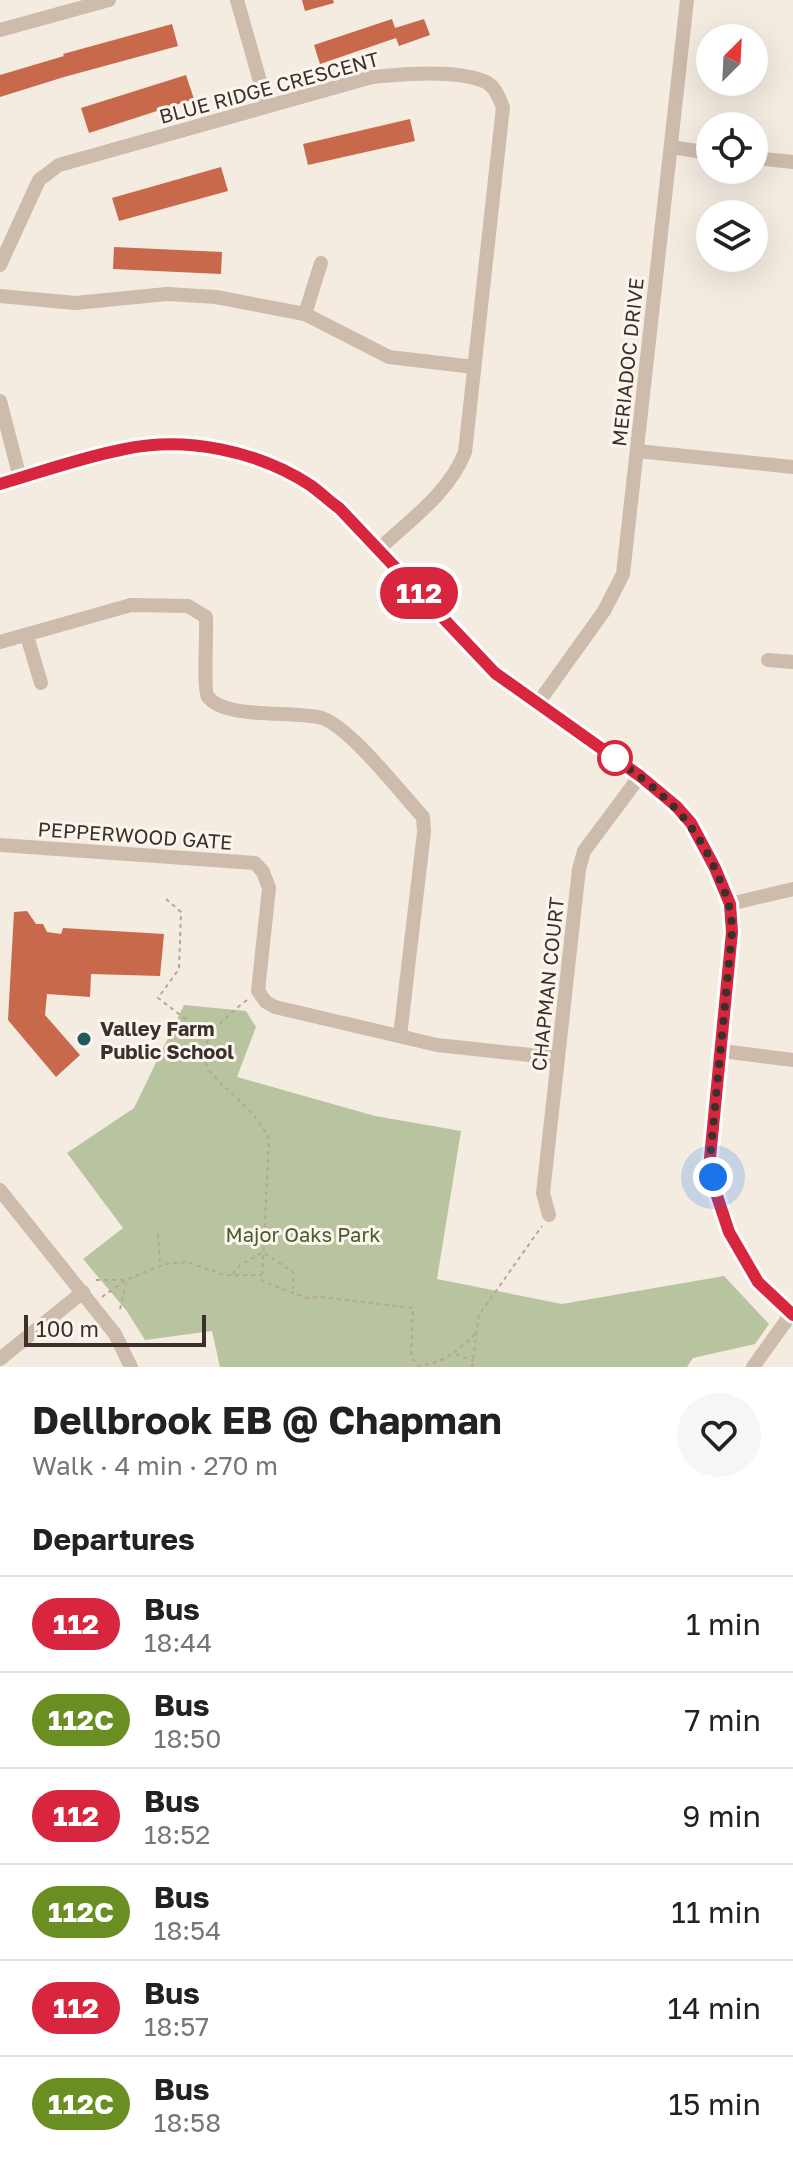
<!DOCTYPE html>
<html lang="en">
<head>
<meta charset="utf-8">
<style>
	:root { --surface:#fff; --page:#f6f6f6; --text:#222; --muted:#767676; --line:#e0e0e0 }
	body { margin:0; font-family:"Golos Text",sans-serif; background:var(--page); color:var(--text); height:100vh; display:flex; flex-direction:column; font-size:30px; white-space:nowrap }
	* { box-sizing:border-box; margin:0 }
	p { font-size:26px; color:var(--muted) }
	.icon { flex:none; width:44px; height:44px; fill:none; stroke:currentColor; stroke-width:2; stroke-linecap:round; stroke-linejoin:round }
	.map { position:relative; height:1367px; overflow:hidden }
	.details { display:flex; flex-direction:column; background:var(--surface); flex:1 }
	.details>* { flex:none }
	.badge { padding:0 16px; border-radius:26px; font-size:28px; line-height:52px }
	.needle { width:52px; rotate:24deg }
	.tools { position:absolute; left:696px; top:24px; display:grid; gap:16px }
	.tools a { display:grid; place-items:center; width:72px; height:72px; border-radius:50%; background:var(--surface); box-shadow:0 8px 32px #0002; font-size:40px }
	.scale { position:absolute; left:24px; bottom:20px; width:182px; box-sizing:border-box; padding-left:8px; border:4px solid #3b302b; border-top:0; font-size:22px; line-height:28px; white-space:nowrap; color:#3b302b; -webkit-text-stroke:6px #fbf5ee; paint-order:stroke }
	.you { position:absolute; width:40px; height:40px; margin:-20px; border:6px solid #fff; border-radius:50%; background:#1a73e8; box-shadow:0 0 0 12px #1a73e833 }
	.map>.badge { position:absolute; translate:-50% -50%; box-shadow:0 0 0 4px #fff }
	h2 { padding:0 32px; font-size:30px; line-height:72px }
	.round { display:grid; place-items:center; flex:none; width:84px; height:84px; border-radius:42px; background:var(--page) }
	.head { display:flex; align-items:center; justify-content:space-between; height:136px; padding:0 32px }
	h1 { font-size:38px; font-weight:700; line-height:60px }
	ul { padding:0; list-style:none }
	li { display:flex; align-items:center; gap:24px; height:96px; padding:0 32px; border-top:2px solid var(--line) }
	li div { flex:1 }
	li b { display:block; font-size:30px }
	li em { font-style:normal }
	li .badge { min-width:88px; font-weight:700; text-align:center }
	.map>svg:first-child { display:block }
	.green { fill:#b8c4a0 }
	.building { fill:#c8694b }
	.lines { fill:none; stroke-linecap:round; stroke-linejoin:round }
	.path { stroke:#b9a596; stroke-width:2; stroke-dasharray:4 4; stroke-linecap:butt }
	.minor { stroke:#cdbbac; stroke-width:14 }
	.line-casing { stroke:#fff; stroke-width:18 }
	.line { stroke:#d7263d; stroke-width:12 }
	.walk { stroke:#3b302b; stroke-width:8; stroke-dasharray:0 14.4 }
	.stop-dot { fill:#fff; stroke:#d7263d; stroke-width:4 }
	.poi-dot { fill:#1f5a5e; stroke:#fbf5ee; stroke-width:3 }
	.labels { text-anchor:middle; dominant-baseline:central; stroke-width:6; stroke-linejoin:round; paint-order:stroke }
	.street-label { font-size:20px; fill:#3b302b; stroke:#fbf5ee }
	.poi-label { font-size:20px; font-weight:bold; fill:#3b302b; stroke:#fbf5ee; text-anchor:start }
	.park-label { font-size:20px; fill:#4a5a2e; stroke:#fbf5ee }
</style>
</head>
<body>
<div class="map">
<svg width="793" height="1367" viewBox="0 0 793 1367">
	<rect width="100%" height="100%" fill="#f4ebe1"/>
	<path class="green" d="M184,1005L246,1011L256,1027L237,1077L375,1116L461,1131L437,1279L562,1304L724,1276L769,1324L755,1344L693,1358L687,1367H220L212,1331L145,1340L126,1310L83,1259L123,1228L67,1153L134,1108Z"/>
	<g class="building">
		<path d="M302,0H333L334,3L305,11Z"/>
		<path d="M392,19L395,28L424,19L430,35L399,46L396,38L320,64L314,45Z"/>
		<path d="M172,24L178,46L64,77L0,97V75L64,56L63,54Z"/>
		<path d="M186,75L194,99L89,133L81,108Z"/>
		<path d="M410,119L415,141L308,165L303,144Z"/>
		<path d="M221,167L228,191L119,221L112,198Z"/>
		<path d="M114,247L222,252L221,274L113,269Z"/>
		<path d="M27,911L36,924H43L47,932L61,934L63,928L164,934L160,976L91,974L90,997L47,994L45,1015L80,1055L56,1077L8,1020L14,912Z"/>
	</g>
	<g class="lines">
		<g class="path">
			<path d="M166,899L181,912L179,969L158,998L208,1036"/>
			<path d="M247,1000C153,1074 238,1074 269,1139L262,1281L306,1298L321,1297L413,1308L411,1357L418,1366C443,1363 457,1352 475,1334"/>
			<path d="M158,1234L160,1264"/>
			<path d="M233,1274L240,1265L263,1252L294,1273L293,1291"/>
			<path d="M96,1280H123"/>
			<path d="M102,1297L126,1280L165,1264L187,1262L225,1275H261"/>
			<path d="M120,1309L126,1283"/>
			<path d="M456,1354L473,1361"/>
			<path d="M472,1367L479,1315L542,1226"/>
		</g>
		<g class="minor">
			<path d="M237,0L267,106"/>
			<path d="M0,30L109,0"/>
			<path d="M671,147L710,153"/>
			<path d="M754,158L793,162"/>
			<path d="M0,265L39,180L59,165L372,77C404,74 456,69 486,82C495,86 499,98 503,107L465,452C449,493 410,520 379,549"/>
			<path d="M0,296L75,303L167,294L216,297L305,314L389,357L474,367"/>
			<path d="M305,314L321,263"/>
			<path d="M0,401L20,478"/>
			<path d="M637,451L793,467"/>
			<path d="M0,484C41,472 83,457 125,449C203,433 279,459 339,508L495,673L640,776L676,806L691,823L715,868L730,904L732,932L710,1158L717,1196L729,1232L758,1282L793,1315"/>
			<path d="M27,636L41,683"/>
			<path d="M0,642L131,605L188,606L206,617C207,631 203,690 208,697C226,720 294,710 322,718C351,728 400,792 423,817L424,832L400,1036"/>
			<path d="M768,660L793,662"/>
			<path d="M538,703L604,611L623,574L687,0"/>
			<path d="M0,845L255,863L263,872L269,888L258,991L266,1002L275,1007L437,1045L558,1058"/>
			<path d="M730,904L793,889"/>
			<path d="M722,1051L793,1060"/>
			<path d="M0,1190L115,1334L131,1367"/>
			<path d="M549,1215L543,1193L579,869L584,851L640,776"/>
			<path d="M0,1359L83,1292"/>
			<path d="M753,1367L791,1314"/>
		</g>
	</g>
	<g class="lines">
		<g class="line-casing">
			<path id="line" d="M0,484C41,472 83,457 125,449C186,436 258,451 310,485C320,492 329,501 339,508L495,673L640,776L676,806L691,823L715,868L730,904L732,932L710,1158L717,1196L729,1232L758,1282L793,1315"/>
		</g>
		<use href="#line" class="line"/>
		<path class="walk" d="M615,758L605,751C659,790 693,815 719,878C727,896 732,912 732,932L710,1158L713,1177"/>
	</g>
	<circle class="stop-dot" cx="615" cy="758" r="16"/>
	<circle class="poi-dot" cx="84" cy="1039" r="8"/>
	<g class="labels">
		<g class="street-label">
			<text transform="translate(269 87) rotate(-15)">BLUE RIDGE CRESCENT</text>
			<text transform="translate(627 362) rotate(-84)">MERIADOC DRIVE</text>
			<text transform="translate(135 835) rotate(4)">PEPPERWOOD GATE</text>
			<text transform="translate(547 984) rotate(-84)">CHAPMAN COURT</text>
		</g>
		<g class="poi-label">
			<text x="100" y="1028">Valley Farm<tspan x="100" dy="23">Public School</tspan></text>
		</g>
		<g class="park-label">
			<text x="303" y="1234">Major Oaks Park</text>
		</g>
	</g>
</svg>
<div class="tools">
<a><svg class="needle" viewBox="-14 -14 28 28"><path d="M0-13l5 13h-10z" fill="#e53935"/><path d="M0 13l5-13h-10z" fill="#767676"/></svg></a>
<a><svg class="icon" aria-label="locate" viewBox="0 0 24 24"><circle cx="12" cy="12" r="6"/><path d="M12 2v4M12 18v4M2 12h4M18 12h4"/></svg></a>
<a><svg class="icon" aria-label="layers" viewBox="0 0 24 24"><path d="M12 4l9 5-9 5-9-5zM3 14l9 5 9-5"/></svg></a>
</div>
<div class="scale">100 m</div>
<div class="you" style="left:713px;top:1177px"></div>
<b class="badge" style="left:419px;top:593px;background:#d7263d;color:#fff">112</b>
</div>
<section class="details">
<div class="head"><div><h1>Dellbrook EB @ Chapman</h1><p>Walk · 4 min · 270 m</p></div><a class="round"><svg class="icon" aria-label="heart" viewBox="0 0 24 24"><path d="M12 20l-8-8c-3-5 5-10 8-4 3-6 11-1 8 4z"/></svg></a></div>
<h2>Departures</h2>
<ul>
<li><span class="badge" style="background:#d7263d;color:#fff">112</span><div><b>Bus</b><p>18:44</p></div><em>1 min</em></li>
<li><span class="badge" style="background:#6b8e23;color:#fff">112C</span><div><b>Bus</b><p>18:50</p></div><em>7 min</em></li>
<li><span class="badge" style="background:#d7263d;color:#fff">112</span><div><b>Bus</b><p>18:52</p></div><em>9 min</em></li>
<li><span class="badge" style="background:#6b8e23;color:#fff">112C</span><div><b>Bus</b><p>18:54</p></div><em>11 min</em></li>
<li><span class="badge" style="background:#d7263d;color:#fff">112</span><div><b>Bus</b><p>18:57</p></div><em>14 min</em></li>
<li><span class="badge" style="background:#6b8e23;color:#fff">112C</span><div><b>Bus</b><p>18:58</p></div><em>15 min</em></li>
</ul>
</section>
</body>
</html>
